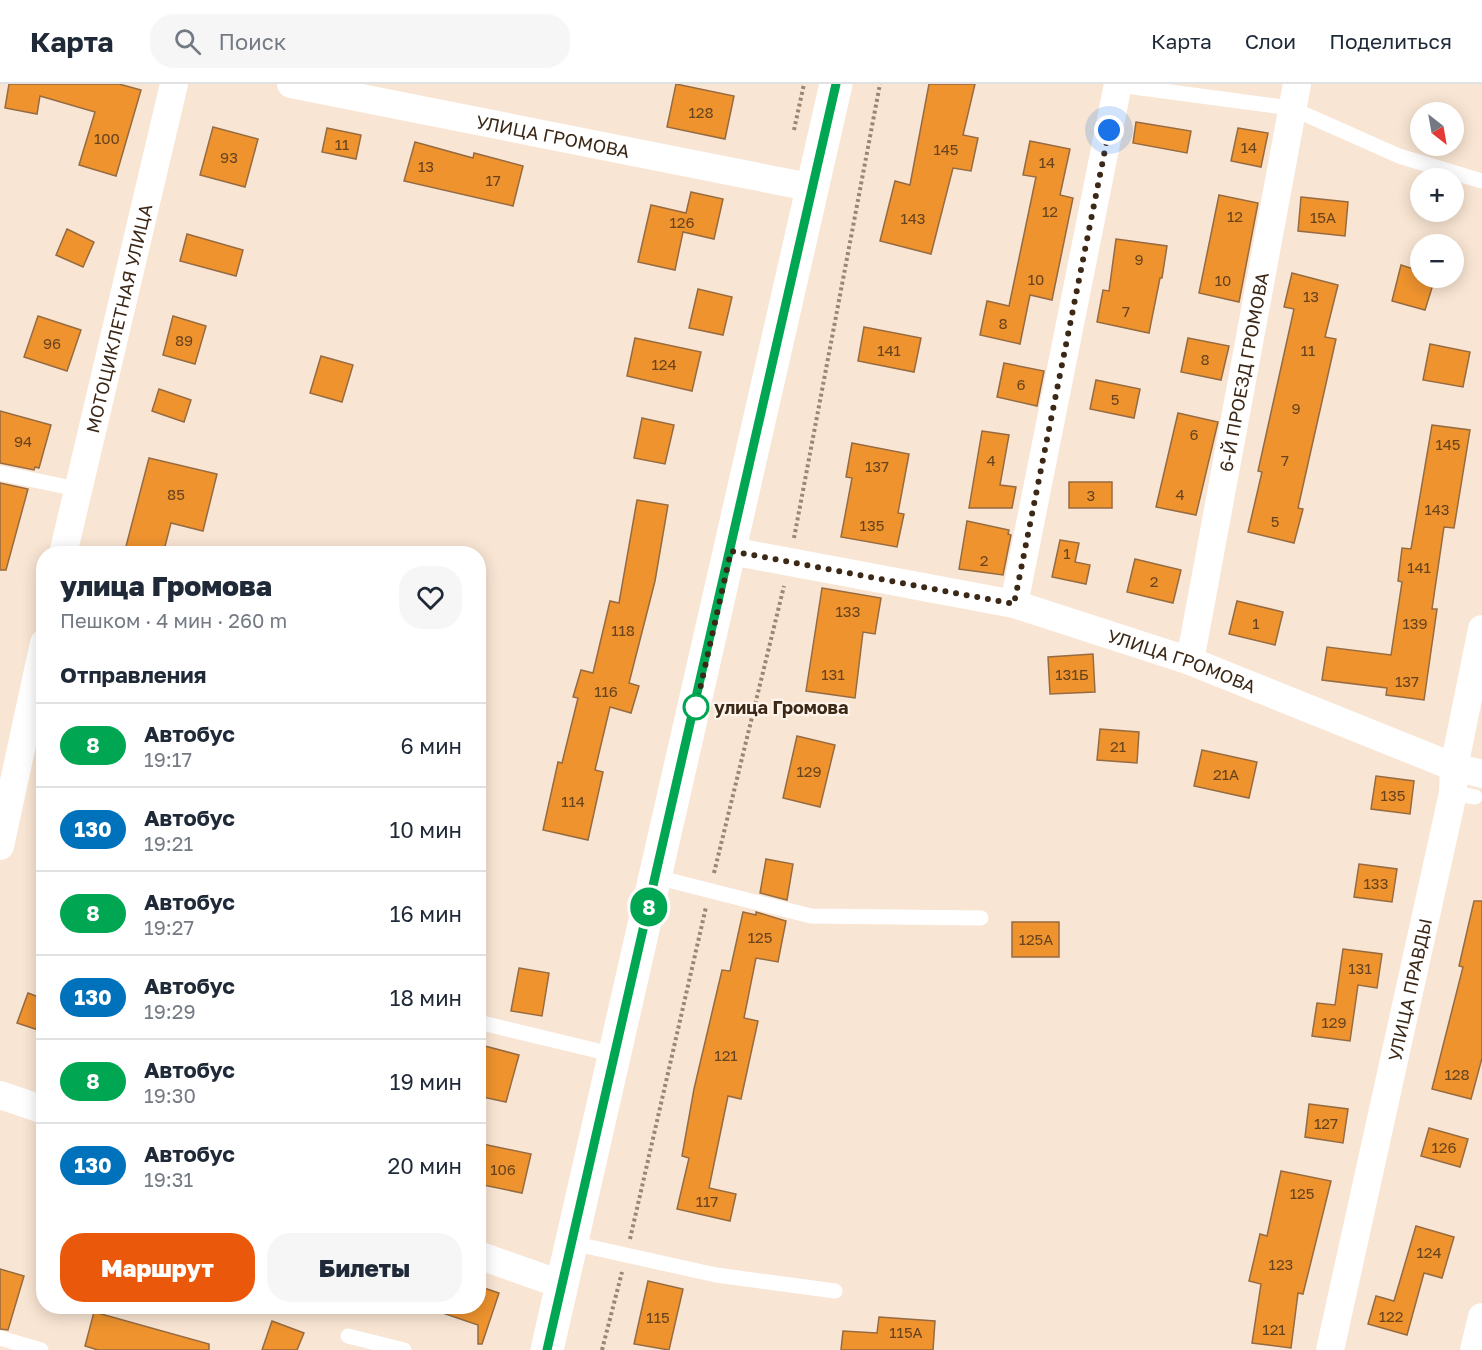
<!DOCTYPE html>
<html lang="ru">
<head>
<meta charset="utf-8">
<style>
	:root { --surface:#fff; --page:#f6f6f7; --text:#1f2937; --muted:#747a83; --line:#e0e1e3; --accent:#ea580c }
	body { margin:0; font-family:"Golos Text",sans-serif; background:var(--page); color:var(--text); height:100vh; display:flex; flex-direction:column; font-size:22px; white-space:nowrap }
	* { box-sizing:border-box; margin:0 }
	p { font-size:20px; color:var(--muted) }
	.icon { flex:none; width:33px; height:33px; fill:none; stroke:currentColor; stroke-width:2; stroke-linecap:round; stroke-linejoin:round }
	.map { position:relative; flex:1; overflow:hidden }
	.details { position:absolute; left:36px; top:462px; width:450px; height:768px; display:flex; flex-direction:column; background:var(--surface); border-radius:24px; box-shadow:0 3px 15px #0003 }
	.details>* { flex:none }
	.badge { padding:0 12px; border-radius:20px; font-size:21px; line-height:39px }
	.needle { width:39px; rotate:149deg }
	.fabs { position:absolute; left:1410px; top:18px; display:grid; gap:12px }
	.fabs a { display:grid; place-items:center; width:54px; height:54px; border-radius:50%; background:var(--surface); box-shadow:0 3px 15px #0003; font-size:30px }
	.you { position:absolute; width:30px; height:30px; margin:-15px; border:4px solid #fff; border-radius:50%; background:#1a73e8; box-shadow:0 0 0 9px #1a73e833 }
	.map>.badge { position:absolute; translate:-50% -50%; box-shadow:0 0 0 3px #fff }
	h2 { padding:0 24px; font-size:22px; line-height:54px }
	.round { display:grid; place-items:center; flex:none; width:63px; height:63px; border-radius:24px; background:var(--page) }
	.head { display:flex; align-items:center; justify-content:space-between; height:102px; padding:0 24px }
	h1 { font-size:28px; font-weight:800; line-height:45px }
	.action { display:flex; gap:12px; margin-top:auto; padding:12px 24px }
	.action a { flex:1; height:69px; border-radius:24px; background:var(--accent); color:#fff; font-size:24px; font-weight:800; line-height:69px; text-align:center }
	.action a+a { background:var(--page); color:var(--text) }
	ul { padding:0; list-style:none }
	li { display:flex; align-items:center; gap:18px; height:84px; padding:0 24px; border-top:2px solid var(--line) }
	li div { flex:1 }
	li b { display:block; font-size:22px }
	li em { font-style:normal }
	li .badge { min-width:66px; font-weight:700; text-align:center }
	header { display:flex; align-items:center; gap:36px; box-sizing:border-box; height:84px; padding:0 30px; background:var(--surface); border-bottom:2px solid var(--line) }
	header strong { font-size:28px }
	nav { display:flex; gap:33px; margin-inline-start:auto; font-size:21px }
	.search { width:420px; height:54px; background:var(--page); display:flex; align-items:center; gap:15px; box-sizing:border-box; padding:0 21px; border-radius:24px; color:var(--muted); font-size:22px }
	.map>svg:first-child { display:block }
	.building { fill:#ee932e; stroke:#976b41; stroke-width:1.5 }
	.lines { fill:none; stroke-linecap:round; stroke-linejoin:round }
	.path { stroke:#9a8675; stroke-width:4; stroke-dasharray:3 3; stroke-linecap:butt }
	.service { stroke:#fff; stroke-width:15 }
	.minor { stroke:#fff; stroke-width:28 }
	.primary { stroke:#fff; stroke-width:33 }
	.line-casing { stroke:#fff; stroke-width:14 }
	.line { stroke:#00a651; stroke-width:9 }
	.walk { stroke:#3b2817; stroke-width:6; stroke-dasharray:0 10.8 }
	.stop-dot { fill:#fff; stroke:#00a651; stroke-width:3 }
	.labels { text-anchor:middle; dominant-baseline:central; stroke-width:4.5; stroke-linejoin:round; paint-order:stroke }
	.number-label { font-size:15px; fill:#68431d }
	.street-label { font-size:18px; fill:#3b2817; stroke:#fef4eb }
	.stop-label { font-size:18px; font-weight:bold; fill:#3b2817; stroke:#fef4eb; text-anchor:start }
</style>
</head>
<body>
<header>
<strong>Карта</strong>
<div class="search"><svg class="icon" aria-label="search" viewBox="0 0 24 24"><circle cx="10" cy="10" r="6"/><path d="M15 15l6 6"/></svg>Поиск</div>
<nav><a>Карта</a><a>Слои</a><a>Поделиться</a></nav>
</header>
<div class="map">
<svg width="1482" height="1266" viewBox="0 0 1482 1266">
	<rect width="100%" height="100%" fill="#f9e5d3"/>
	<g class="building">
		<path d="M9,0H119L141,6L116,92L79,81L95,28L40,12L37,30L5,24Z"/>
		<path d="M676,0L734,12L725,55L667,43Z"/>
		<path d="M929,0H975L963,51L978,54L971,87L953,84L931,170L880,157L895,97L910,101Z"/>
		<path d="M1136,38L1191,47L1187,69L1133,59Z"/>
		<path d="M213,43L258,55L245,103L200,91Z"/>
		<path d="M327,44L361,51L356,75L322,68Z"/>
		<path d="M1238,44L1268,49L1261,83L1231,77Z"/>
		<path d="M1030,57L1070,65L1060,111L1073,114L1052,216L1030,211L1020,260L980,251L987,217L1009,222L1036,93L1023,91Z"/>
		<path d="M415,58L473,74L474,69L523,82L513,122L404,97Z"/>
		<path d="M691,108L723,115L714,155L683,148L675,186L638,178L651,121L686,129Z"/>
		<path d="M1219,111L1258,119L1239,218L1199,209Z"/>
		<path d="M1301,113L1348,118L1345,152L1298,147Z"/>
		<path d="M67,145L94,158L83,183L56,171Z"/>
		<path d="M187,150L243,166L236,192L180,177Z"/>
		<path d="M1116,155L1167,162L1162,194H1160L1149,249L1097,238L1103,206L1109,207Z"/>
		<path d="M1401,181L1420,187V194H1435L1425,226L1392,217Z"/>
		<path d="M1292,189L1338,201L1325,253L1336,255L1298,424L1303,425L1294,459L1248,448L1262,388L1258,387L1294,225L1284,223Z"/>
		<path d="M698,205L732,213L723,251L689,244Z"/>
		<path d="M38,232L81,246L67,287L24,273Z"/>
		<path d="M173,232L206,242L195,280L163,271Z"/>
		<path d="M864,243L921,254L914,288L858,277Z"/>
		<path d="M635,254L701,268L692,307L627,292Z"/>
		<path d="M1188,254L1229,262L1221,296L1181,288Z"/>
		<path d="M1430,260L1470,268L1463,303L1423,296Z"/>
		<path d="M321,272L353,281L342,318L310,309Z"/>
		<path d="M1004,279L1044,287L1037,322L997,313Z"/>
		<path d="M1096,296L1140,305L1134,334L1090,325Z"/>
		<path d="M159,305L191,316L184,338L152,327Z"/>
		<path d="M0,327L51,341L39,384L35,383L34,386L0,379Z"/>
		<path d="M1178,329L1218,338L1196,431L1156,423Z"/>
		<path d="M642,334L674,341L665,380L634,374Z"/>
		<path d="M1432,341L1470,346L1454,444L1444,443L1432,525H1437L1424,616L1386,611L1387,604L1322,596L1327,563L1391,571L1402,498L1398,497L1402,464L1411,465Z"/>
		<path d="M982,347L1009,351L1000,401L1016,403L1012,424H969Z"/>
		<path d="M852,359L909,370L898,429L904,430L897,463L841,453L852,394L846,393Z"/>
		<path d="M149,374L217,390L203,447L171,439L163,470H124Z"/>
		<rect x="1069" y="398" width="43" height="26"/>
		<path d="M0,399L28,405L6,486H0Z"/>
		<path d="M637,416L668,421L655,497L629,599L639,602L631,629L610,623L595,686L603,688L588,756L543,746L558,678L562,679L578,614L573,613L581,586L593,589L610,517L619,519Z"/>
		<path d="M967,437L1009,446L1008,450L1011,451L1003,491L959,485Z"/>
		<path d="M1060,456L1079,459L1075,478L1090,481L1086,500L1052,493Z"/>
		<path d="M1135,475L1181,486L1173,519L1127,508Z"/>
		<path d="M822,504L881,514L875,550L863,548L855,614L806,607Z"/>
		<path d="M1237,517L1283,528L1275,561L1229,550Z"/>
		<path d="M1093,570L1095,608L1050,610L1048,573Z"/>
		<path d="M1100,645L1139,648L1137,679L1097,676Z"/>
		<path d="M797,652L835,661L820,723L783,714Z"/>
		<path d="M1202,666L1257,678L1249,714L1194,702Z"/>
		<path d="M1376,692L1414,697L1410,730L1371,725Z"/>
		<path d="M766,775L793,780L787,816L760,809Z"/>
		<path d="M1359,780L1397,785L1392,818L1354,813Z"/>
		<path d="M1474,817H1482V974L1471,1015L1432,1005L1463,883L1459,882Z"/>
		<path d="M743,828L756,831V828L786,837L778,878L756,874L744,934L758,937L741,1015L728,1012L709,1104L736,1110L730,1137L677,1125L689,1074L682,1072L694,1005L722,886L730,887Z"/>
		<rect x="1012" y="838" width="47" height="35"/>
		<path d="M1343,865L1382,870L1377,904L1358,901L1350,957L1312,952L1317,919L1335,921Z"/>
		<path d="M519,884L549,889L542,932L511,927Z"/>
		<path d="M28,909L44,915V948L17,939Z"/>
		<path d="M481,961L519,971L506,1018L478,1012Z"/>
		<path d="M1309,1020L1348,1025L1343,1059L1305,1053Z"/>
		<path d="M1429,1044L1468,1055L1460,1083L1421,1072Z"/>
		<path d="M478,1059L531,1070L522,1109L478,1100Z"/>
		<path d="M1281,1087L1331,1097L1303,1210L1298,1209L1291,1264L1252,1259L1261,1200L1249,1197L1260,1150L1267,1152Z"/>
		<path d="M1416,1142L1454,1153L1442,1194L1424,1189L1407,1251L1368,1240L1376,1212L1394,1217Z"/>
		<path d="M0,1185L24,1192L8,1246L0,1245Z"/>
		<path d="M648,1197L683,1205L669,1266L634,1260Z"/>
		<path d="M478,1202L499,1209L482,1260H478V1241L434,1226L435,1222H478Z"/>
		<path d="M94,1228L209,1260V1266H98L85,1262Z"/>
		<path d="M879,1233L935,1237L933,1266H841L843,1247L877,1249Z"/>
		<path d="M272,1237L304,1249L297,1266H262Z"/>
	</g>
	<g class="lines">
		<g class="path">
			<path d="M794,46L804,0"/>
			<path d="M794,454L880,0"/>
			<path d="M714,789L784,502"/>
			<path d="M630,1155L706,823"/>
			<path d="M602,1266L622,1188"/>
		</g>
		<g class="service">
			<path d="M1118,1L1291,24L1399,72L1482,97"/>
			<path d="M0,389L77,405"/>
			<path d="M25,645L44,650"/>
			<path d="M1453,709L1475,713"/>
			<path d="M656,793L811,832L981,834"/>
			<path d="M478,938L615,971"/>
			<path d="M572,1159L716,1191L835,1207"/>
			<path d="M348,1252L404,1266"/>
			<path d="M0,1254L41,1266"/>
		</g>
		<g class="minor">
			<path id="s1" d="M291,0L814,104"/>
			<path id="s2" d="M731,467L1014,520L1190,577L1454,683L1482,690"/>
			<path id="s3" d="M63,470L174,0"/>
			<path d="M1014,520L1118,0"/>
			<path id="s4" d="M1190,577L1297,0"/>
			<path d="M0,762L44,559"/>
			<path d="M0,1011L44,1026"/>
			<path d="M478,1171L563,1201"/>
			<path id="s5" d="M1330,1266L1453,709L1454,683L1482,545"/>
			<path d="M1474,1266L1482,1233"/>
		</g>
		<path class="primary" d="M547,1266L836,0"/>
	</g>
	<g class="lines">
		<g class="line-casing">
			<path id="line" d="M547,1266L836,0"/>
		</g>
		<use href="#line" class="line"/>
		<path class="walk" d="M696,623L731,467L1014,520L1109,46"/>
	</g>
	<circle class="stop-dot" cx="696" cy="623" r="12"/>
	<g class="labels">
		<g class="number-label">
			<text x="701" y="28">128</text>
			<text x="107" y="54">100</text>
			<text x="342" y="60">11</text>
			<text x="1249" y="63">14</text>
			<text x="946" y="65">145</text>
			<text x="229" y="73">93</text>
			<text x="1047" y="78">14</text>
			<text x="426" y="82">13</text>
			<text x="493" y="96">17</text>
			<text x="1050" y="127">12</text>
			<text x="1235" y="132">12</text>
			<text x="1323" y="133">15А</text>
			<text x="913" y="134">143</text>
			<text x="682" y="138">126</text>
			<text x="1139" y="175">9</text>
			<text x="1036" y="195">10</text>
			<text x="1223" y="196">10</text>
			<text x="1311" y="212">13</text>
			<text x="1126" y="227">7</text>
			<text x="1003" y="239">8</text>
			<text x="184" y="256">89</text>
			<text x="52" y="259">96</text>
			<text x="889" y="266">141</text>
			<text x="1308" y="266">11</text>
			<text x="1205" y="275">8</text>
			<text x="664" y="280">124</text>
			<text x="1021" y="300">6</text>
			<text x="1115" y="315">5</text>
			<text x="1296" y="324">9</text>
			<text x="1194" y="350">6</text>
			<text x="23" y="357">94</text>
			<text x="1448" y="360">145</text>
			<text x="991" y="376">4</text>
			<text x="1285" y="376">7</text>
			<text x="877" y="382">137</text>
			<text x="176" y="410">85</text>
			<text x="1180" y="410">4</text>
			<text x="1091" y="411">3</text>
			<text x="1437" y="425">143</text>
			<text x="1275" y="437">5</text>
			<text x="872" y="441">135</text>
			<text x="1067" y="469">1</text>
			<text x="984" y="476">2</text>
			<text x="1419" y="483">141</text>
			<text x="1154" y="497">2</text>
			<text x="848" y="527">133</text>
			<text x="1256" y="539">1</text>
			<text x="1415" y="539">139</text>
			<text x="623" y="546">118</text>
			<text x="833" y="590">131</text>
			<text x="1072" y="590">131Б</text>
			<text x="1407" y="597">137</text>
			<text x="606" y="607">116</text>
			<text x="1118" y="662">21</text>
			<text x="809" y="687">129</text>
			<text x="1226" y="690">21А</text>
			<text x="1393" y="711">135</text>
			<text x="573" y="717">114</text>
			<text x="1376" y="799">133</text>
			<text x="760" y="853">125</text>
			<text x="1036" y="855">125А</text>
			<text x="1360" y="884">131</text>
			<text x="1334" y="938">129</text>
			<text x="726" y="971">121</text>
			<text x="1457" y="990">128</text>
			<text x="1326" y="1039">127</text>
			<text x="1444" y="1063">126</text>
			<text x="503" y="1085">106</text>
			<text x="1302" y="1109">125</text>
			<text x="707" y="1117">117</text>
			<text x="1429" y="1168">124</text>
			<text x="1281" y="1180">123</text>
			<text x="1391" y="1232">122</text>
			<text x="658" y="1233">115</text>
			<text x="1274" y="1245">121</text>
			<text x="906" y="1248">115А</text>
		</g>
		<g class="street-label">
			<text stroke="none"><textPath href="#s1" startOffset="267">УЛИЦА ГРОМОВА</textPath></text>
			<text stroke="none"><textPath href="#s3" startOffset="242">МОТОЦИКЛЕТНАЯ УЛИЦА</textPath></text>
			<text stroke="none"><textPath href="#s4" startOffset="294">6-Й ПРОЕЗД ГРОМОВА</textPath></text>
			<text stroke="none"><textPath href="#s2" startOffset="465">УЛИЦА ГРОМОВА</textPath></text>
			<text stroke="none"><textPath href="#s5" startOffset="369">УЛИЦА ПРАВДЫ</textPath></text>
		</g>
		<g class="stop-label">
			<text x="714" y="623">улица Громова</text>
		</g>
	</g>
</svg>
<div class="fabs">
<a><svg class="needle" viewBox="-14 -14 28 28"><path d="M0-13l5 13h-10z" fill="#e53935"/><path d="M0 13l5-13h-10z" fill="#747a83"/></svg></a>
<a>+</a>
<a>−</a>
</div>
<div class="you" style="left:1109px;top:46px"></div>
<b class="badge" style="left:649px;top:823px;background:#00a651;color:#fff">8</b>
<section class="details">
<div class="head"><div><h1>улица Громова</h1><p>Пешком · 4 мин · 260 m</p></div><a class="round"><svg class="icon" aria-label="heart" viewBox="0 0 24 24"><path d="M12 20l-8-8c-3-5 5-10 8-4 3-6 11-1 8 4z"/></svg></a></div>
<h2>Отправления</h2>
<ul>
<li><span class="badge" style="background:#00a651;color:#fff">8</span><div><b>Автобус</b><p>19:17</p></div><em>6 мин</em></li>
<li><span class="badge" style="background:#0072bc;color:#fff">130</span><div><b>Автобус</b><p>19:21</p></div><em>10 мин</em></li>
<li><span class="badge" style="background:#00a651;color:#fff">8</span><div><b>Автобус</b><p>19:27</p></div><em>16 мин</em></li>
<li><span class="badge" style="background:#0072bc;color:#fff">130</span><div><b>Автобус</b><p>19:29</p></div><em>18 мин</em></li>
<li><span class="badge" style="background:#00a651;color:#fff">8</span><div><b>Автобус</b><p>19:30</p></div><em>19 мин</em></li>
<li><span class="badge" style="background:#0072bc;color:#fff">130</span><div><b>Автобус</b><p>19:31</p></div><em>20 мин</em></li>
</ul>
<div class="action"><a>Маршрут</a><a>Билеты</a></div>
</section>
</div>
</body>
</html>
